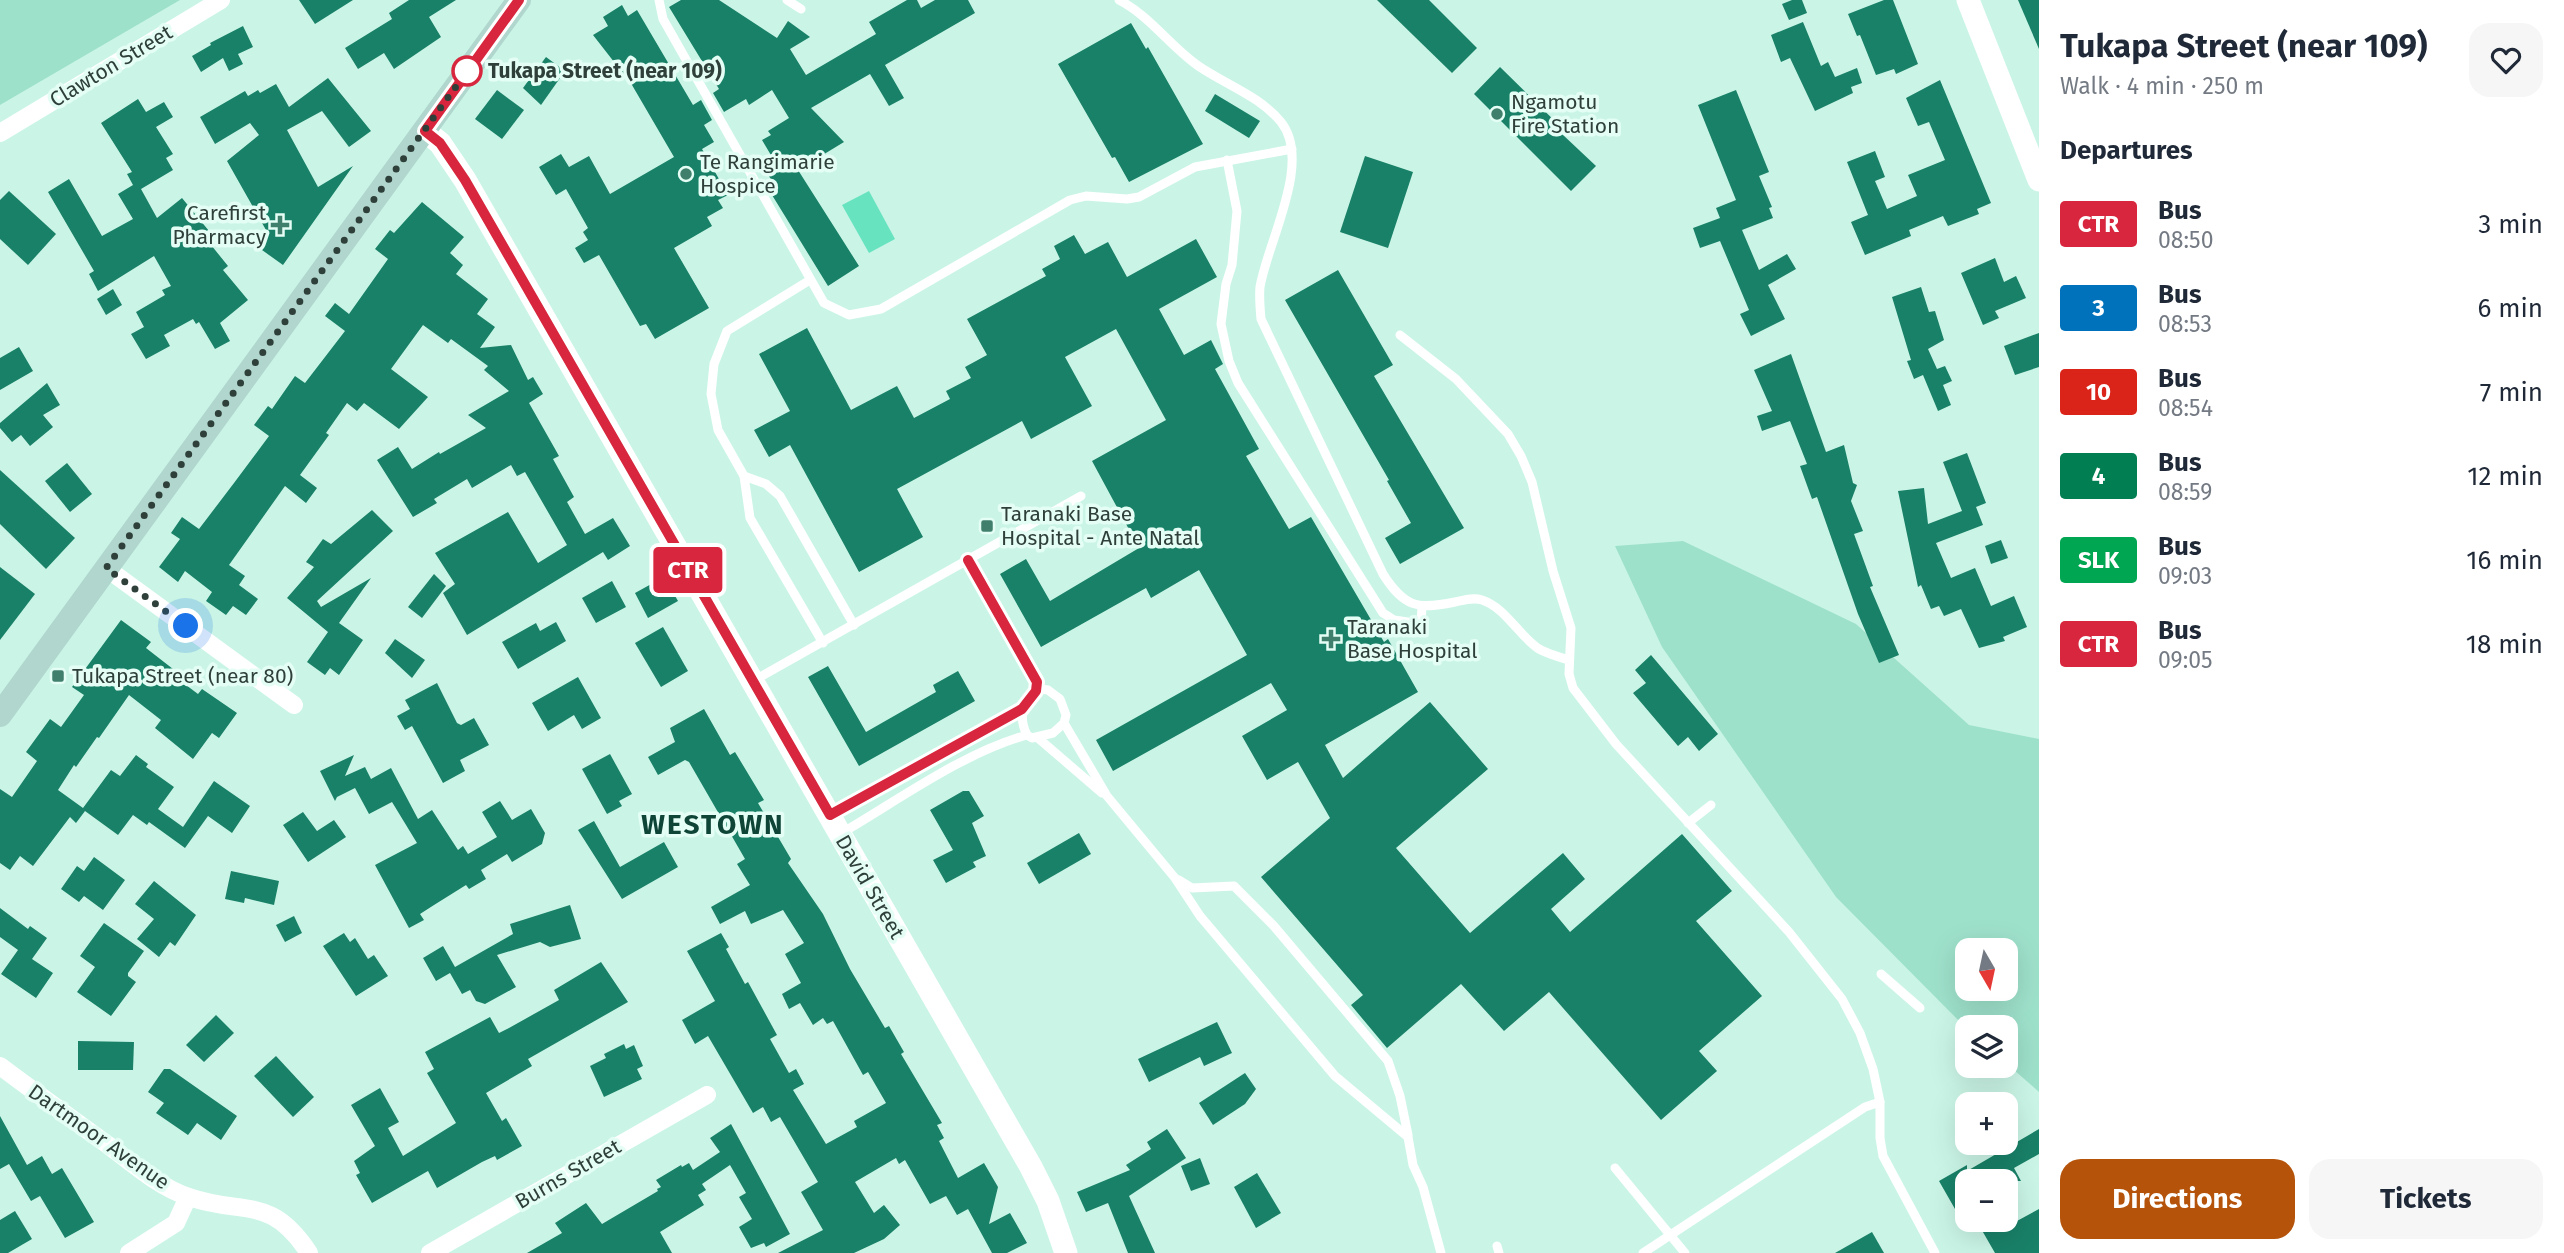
<!DOCTYPE html>
<html lang="en">
<head>
<meta charset="utf-8">
<style>
	:root { --surface:#fff; --page:#f6f6f7; --text:#1f2937; --muted:#747a83; --accent:#b45309 }
	body { margin:0; font-family:"Fira Sans",sans-serif; background:var(--page); color:var(--text); height:100vh; display:flex; flex-direction:column; font-size:26px; white-space:nowrap }
	* { box-sizing:border-box; margin:0 }
	p { font-size:23px; color:var(--muted) }
	.icon { flex:none; width:38px; height:38px; fill:none; stroke:currentColor; stroke-width:2; stroke-linecap:round; stroke-linejoin:round }
	.map { position:relative; flex:1; overflow:hidden }
	.details { display:flex; flex-direction:column; background:var(--surface); width:525px }
	.details>* { flex:none }
	.badge { padding:0 14px; border-radius:5px; font-size:24px; line-height:46px }
	.needle { width:46px; rotate:171deg }
	.fabs { position:absolute; left:1955px; top:938px; display:grid; gap:14px }
	.fabs a { display:grid; place-items:center; width:63px; height:63px; border-radius:14px; background:var(--surface); box-shadow:0 7px 28px #0002; font-size:35px }
	.you { position:absolute; width:35px; height:35px; margin:-18px; border:5px solid #fff; border-radius:50%; background:#1a73e8; box-shadow:0 0 0 10px #1a73e833 }
	.map>.badge { position:absolute; translate:-50% -50%; box-shadow:0 0 0 4px #fff }
	h2 { padding:0 21px; font-size:26px; line-height:63px }
	.round { display:grid; place-items:center; flex:none; width:74px; height:74px; border-radius:21px; background:var(--page) }
	.summary { display:flex; align-items:center; justify-content:space-between; height:119px; padding:0 21px }
	h1 { font-size:33px; font-weight:700; line-height:52px }
	.primary-button { display:flex; gap:14px; margin-top:auto; padding:14px 21px }
	.primary-button a { flex:1; height:80px; border-radius:21px; background:var(--accent); color:#fff; font-size:28px; font-weight:700; line-height:80px; text-align:center }
	.primary-button a+a { background:var(--page); color:var(--text) }
	ul { padding:0; list-style:none }
	li { display:flex; align-items:center; gap:21px; height:84px; padding:0 21px }
	li div { flex:1 }
	li b { display:block; font-size:26px }
	li em { font-style:normal }
	li .badge { min-width:77px; font-weight:700; text-align:center }
	main { display:flex; flex:1; min-height:0 }
	.map>svg:first-child { display:block }
	.green { fill:#9ee1cb; fill-rule:evenodd }
	.water { fill:#68e3c0 }
	.building { fill:#198168 }
	.lines { fill:none; stroke-linecap:round; stroke-linejoin:round }
	.service { stroke:#fff; stroke-width:9 }
	.minor { stroke:#fff; stroke-width:18 }
	.tertiary { stroke:#fff; stroke-width:23 }
	.secondary { stroke:#b0d6cd; stroke-width:24 }
	.line-casing { stroke:#fff; stroke-width:16 }
	.line { stroke:#d7263d; stroke-width:10 }
	.walk { stroke:#2f403a; stroke-width:7; stroke-dasharray:0 12.6 }
	.stop-dot { fill:#fff; stroke:#d7263d; stroke-width:3.5 }
	.poi-dot { fill:#407f6c; stroke:#e4fef5; stroke-width:2.5 }
	.labels { text-anchor:middle; dominant-baseline:central; stroke-width:7; stroke-linejoin:round; paint-order:stroke }
	.street-label { font-size:21px; fill:#2f403a; stroke:#e4fef5 }
	.stop-label { font-size:21px; font-weight:bold; fill:#2f403a; stroke:#e4fef5; text-anchor:start }
	.poi-label { font-size:21px; fill:#2f403a; stroke:#e4fef5; text-anchor:start }
	.district-label { font-size:28px; font-weight:bold; letter-spacing:2px; fill:#0f4537; stroke:#e4fef5 }
</style>
</head>
<body>
<main>
<div class="map">
<svg width="2039" height="1253" viewBox="0 0 2039 1253">
	<rect width="100%" height="100%" fill="#caf5e6"/>
	<g class="green">
		<path d="M0,0H180L0,105Z"/>
		<path d="M1683,541L1856,624L1969,725L2039,739V1092L2006,1063V1027L1967,1029L1836,897L1662,647L1615,546ZM1967,950H2006V989H1967Z"/>
	</g>
	<path class="water" d="M869,191L895,239L869,253L842,205Z"/>
	<g class="building">
		<path d="M299,0H353L315,24Z"/>
		<path d="M409,0H456L429,17L441,37L394,69L384,53L358,69L345,48L392,19L389,13Z"/>
		<path d="M681,0H719L777,38L788,21L810,37L790,49L806,75L876,34L869,22L907,0H917L921,8L935,0H968L975,13L885,65L904,98L889,106L870,74L811,108L844,142L798,170L859,266L828,286L772,195L778,191L767,173L778,167L762,140L771,135L768,131L789,118L772,90L749,105L746,99L724,112L713,93L719,89L669,7Z"/>
		<path d="M1377,0H1429L1477,48L1452,73Z"/>
		<path d="M1792,0H1802L1807,13L1789,20L1782,4Z"/>
		<path d="M1884,0H1893L1918,64L1896,74L1894,69L1876,75L1860,35L1857,36L1848,14Z"/>
		<path d="M2018,0H2039V49Z"/>
		<path d="M622,5L628,16L637,10L693,105L701,100L712,120L704,125L714,142L702,149L728,195L718,200L723,208L707,217L712,226L674,248L709,308L655,339L646,324L640,326L599,255L584,263L575,248L588,240L583,232L588,228L566,189L556,195L539,167L561,154L569,167L589,156L610,194L674,157L632,85L593,35L608,26L603,17Z"/>
		<path d="M1803,22L1821,66L1828,62L1835,77L1857,68L1862,83L1851,87L1853,93L1815,111L1790,58L1781,62L1771,35Z"/>
		<path d="M1131,23L1146,49L1148,47L1203,144L1129,182L1115,157L1112,158L1058,64Z"/>
		<path d="M243,26L253,47L238,54L243,64L229,71L223,58L201,72L192,56L211,45L210,43Z"/>
		<path d="M546,57L565,71L541,105L523,88Z"/>
		<path d="M1500,67L1565,131L1562,134L1596,166L1571,191L1474,94Z"/>
		<path d="M328,78L371,131L349,147L322,111L287,130L318,187L353,166L283,265L255,245L266,230L227,161L259,135L250,123L215,144L200,117L245,91L248,96L258,90L260,93L276,84L289,107Z"/>
		<path d="M1940,80L1991,203L1977,209L1979,214L1948,226L1943,216L1909,230L1911,236L1865,255L1851,222L1868,215L1847,162L1875,151L1885,177L1875,181L1887,209L1917,196L1908,175L1945,160L1929,122L1918,126L1906,98Z"/>
		<path d="M497,90L524,110L502,139L475,119Z"/>
		<path d="M1736,90L1769,172L1759,176L1772,207L1769,208L1773,218L1742,230L1759,270L1787,254L1796,269L1768,285L1785,319L1751,336L1740,314L1749,310L1720,241L1700,248L1693,228L1720,218L1716,208L1736,200L1698,105Z"/>
		<path d="M1215,94L1260,121L1249,138L1205,111Z"/>
		<path d="M138,99L146,112L164,102L173,117L156,127L173,154L166,158L173,170L141,189L157,218L182,198L209,231L203,235L228,266L223,270L248,300L220,323L230,341L215,349L199,322L196,324L193,319L164,335L170,346L146,359L131,334L144,327L136,312L165,295L162,290L171,286L154,256L98,291L89,274L94,271L48,192L69,179L102,236L133,219L118,194L133,185L127,174L132,172L101,123Z"/>
		<path d="M1365,156L1413,172L1388,248L1340,232Z"/>
		<path d="M9,191L56,234L28,265L0,239V200Z"/>
		<path d="M422,202L464,237L450,253L463,265L456,274L488,299L477,314L495,327L480,348L511,345L528,380L533,377L543,394L529,403L559,456L553,459L574,497L567,502L585,534L613,518L630,546L608,560L603,552L467,635L443,593L455,584L435,553L508,512L538,563L567,545L525,472L517,476L511,465L472,488L467,479L434,499L437,503L413,517L377,460L398,447L412,469L439,452L440,454L486,428L468,415L509,391L484,370L488,366L451,339L448,343L423,325L391,369L428,397L399,429L364,403L357,411L347,403L326,433L329,435L300,475L317,488L306,503L285,486L229,565L245,576L239,585L258,599L246,615L233,606L226,615L206,601L212,592L185,571L178,582L159,567L180,539L171,533L182,517L199,529L234,483L269,436L254,425L268,406L272,409L295,376L305,383L345,331L325,316L335,303L349,314L388,259L375,249L390,230L394,233Z"/>
		<path d="M1074,235L1085,254L1108,242L1127,277L1196,239L1217,277L1159,309L1184,355L1211,340L1223,364L1215,369L1259,449L1246,456L1289,529L1311,517L1384,642L1388,639L1418,692L1325,745L1343,778L1430,702L1488,769L1396,848L1470,933L1563,853L1585,879L1551,909L1570,932L1682,834L1732,891L1696,921L1762,996L1699,1051L1717,1071L1661,1120L1549,992L1504,1031L1461,984L1387,1048L1351,1005L1363,995L1261,877L1330,818L1298,762L1267,780L1242,736L1287,710L1271,683L1113,771L1096,740L1247,655L1199,570L1151,598L1146,588L1041,647L1000,574L1026,559L1050,601L1139,548L1092,461L1166,420L1116,329L1065,357L1092,406L1031,439L1022,421L897,489L923,537L859,572L790,445L769,457L754,430L790,411L759,354L807,328L851,410L897,386L914,418L950,399L946,391L971,378L965,367L987,355L967,319L1046,276L1042,269L1060,259L1054,246Z"/>
		<path d="M1995,258L2004,282L2016,276L2026,298L1995,311L1999,318L1983,325L1961,273Z"/>
		<path d="M1338,270L1393,365L1374,376L1464,528L1400,564L1385,538L1411,523L1387,481L1389,480L1285,300Z"/>
		<path d="M1921,287L1929,312L1935,311L1944,340L1928,349L1937,369L1945,366L1952,381L1943,385L1951,405L1938,411L1923,375L1914,379L1907,361L1911,360L1892,297Z"/>
		<path d="M113,289L122,305L106,315L97,299Z"/>
		<path d="M2039,333V367L2015,375L2004,346Z"/>
		<path d="M19,347L33,371L0,390V358Z"/>
		<path d="M1791,354L1826,452L1844,445L1853,483L1857,485L1851,501L1863,531L1854,534L1873,586L1870,587L1899,655L1879,663L1858,614L1817,497L1812,499L1800,466L1807,464L1790,421L1762,431L1757,416L1772,411L1754,370Z"/>
		<path d="M47,383L60,405L43,415L53,427L30,446L21,435L12,442L0,428V423Z"/>
		<path d="M1967,453L1986,503L1976,507L1983,525L1936,543L1951,578L1975,568L1991,606L2014,596L2027,627L2003,637L2005,641L1979,648L1961,609L1944,616L1939,606L1931,609L1921,585L1918,587L1898,491L1924,488L1928,524L1962,511L1943,462Z"/>
		<path d="M67,463L92,494L70,512L45,481Z"/>
		<path d="M0,470L75,538L46,569L0,524Z"/>
		<path d="M372,510L393,531L317,601L321,607L371,578L339,623L363,640L339,675L330,668L325,675L307,662L328,632L287,598L314,567L306,562L323,539L331,544Z"/>
		<path d="M2001,540L2008,558L1991,564L1985,546Z"/>
		<path d="M0,567L35,594L0,640Z"/>
		<path d="M434,574L446,586L422,618L408,607Z"/>
		<path d="M664,577L678,601L648,618L635,593Z"/>
		<path d="M612,581L626,607L596,623L582,598Z"/>
		<path d="M121,620L151,642L146,648L173,669L170,673L198,694L202,689L237,713L219,738L212,733L193,759L155,728L161,720L129,695L99,738L97,737L76,767L74,765L58,790L83,808L111,770L120,776L136,755L148,764L146,767L174,787L158,809L183,827L214,781L250,806L232,833L208,816L185,848L149,822L147,825L133,815L118,835L85,811L76,823L70,817L33,866L20,856L10,870L0,863V789L12,797L37,761L26,752L50,719L61,727L84,695L72,687Z"/>
		<path d="M556,622L566,641L518,669L502,642L536,623L540,631Z"/>
		<path d="M663,627L688,671L661,687L635,643Z"/>
		<path d="M395,639L425,660L412,678L385,653Z"/>
		<path d="M1651,655L1718,734L1699,751L1688,737L1678,746L1633,693L1646,683L1635,670Z"/>
		<path d="M828,666L866,732L936,692L933,685L958,671L975,701L859,766L808,677Z"/>
		<path d="M578,677L601,718L582,729L574,715L548,731L532,703Z"/>
		<path d="M437,683L457,723L461,725L474,718L489,745L460,760L465,771L443,783L412,726L405,730L397,716L410,709L405,700Z"/>
		<path d="M704,709L730,755L735,752L764,800L758,803L791,859L788,863L823,914L850,969L885,1028L889,1026L904,1052L901,1054L942,1123L937,1125L944,1138L939,1141L958,1178L984,1163L998,1187L989,1224L1010,1213L1027,1243L1007,1253H992L968,1209L957,1215L946,1196L930,1204L905,1160L899,1164L896,1158L855,1182L874,1213L884,1205L900,1225L884,1239L854,1253H778L823,1230L801,1192L818,1182L780,1117L771,1122L763,1107L753,1113L708,1036L695,1044L682,1020L715,1001L687,951L721,933L729,947L726,949L745,984L748,982L777,1035L770,1039L789,1073L796,1069L804,1084L793,1090L826,1144L857,1127L854,1121L886,1103L868,1072L863,1075L833,1021L827,1024L823,1018L813,1025L800,1003L789,1009L782,994L801,983L785,954L804,943L783,910L751,924L745,911L720,924L711,907L750,885L737,864L745,859L689,762L685,760L658,775L648,757L675,742L670,728Z"/>
		<path d="M610,754L632,794L619,801L622,806L607,814L582,769Z"/>
		<path d="M354,755L345,776L365,767L371,779L391,768L418,819L432,810L458,850L463,846L468,854L497,837L482,812L500,801L512,820L531,809L545,833L542,844L512,862L507,854L481,870L486,879L469,889L466,885L434,905L420,914L424,920L409,928L375,865L417,843L392,802L369,814L355,788L337,797L335,801L320,771Z"/>
		<path d="M963,791H969L984,816L972,823L986,856L973,862L976,867L946,883L933,860L953,850L930,810Z"/>
		<path d="M303,812L317,831L334,820L346,837L308,862L283,825Z"/>
		<path d="M594,821L620,867L664,842L678,867L622,899L578,830Z"/>
		<path d="M1079,833L1091,854L1039,884L1027,863Z"/>
		<path d="M94,857L125,880L103,910L84,896L79,902L61,889L77,866L84,871Z"/>
		<path d="M231,871L279,881L274,905L245,898L244,903L225,899Z"/>
		<path d="M154,881L196,915L175,946L170,942L159,957L137,939L154,919L135,904Z"/>
		<path d="M570,905L581,939L550,947L540,942L497,955L516,987L485,1004L476,1001L470,990L462,994L450,973L436,981L423,958L443,946L455,967L513,934L510,924Z"/>
		<path d="M0,908L28,929L30,926L47,938L32,959L53,973L36,998L1,974L18,950L0,937Z"/>
		<path d="M294,916L302,933L285,942L276,925Z"/>
		<path d="M104,923L144,951L128,973V976L136,982L111,1016L77,992L95,967L80,956Z"/>
		<path d="M344,933L350,942L355,938L368,959L374,955L388,976L356,996L323,946Z"/>
		<path d="M601,962L628,1002L528,1059L532,1066L486,1093L502,1121L506,1118L522,1146L497,1160L495,1156L482,1162L437,1188L428,1171L372,1203L356,1175L360,1173L354,1161L375,1146L351,1105L380,1088L399,1122L388,1128L403,1156L456,1123L427,1073L434,1069L425,1052L490,1017L499,1033L509,1028L559,1000L554,990Z"/>
		<path d="M216,1015L234,1033L204,1062L186,1045Z"/>
		<path d="M1217,1022L1232,1053L1204,1066L1200,1057L1149,1082L1138,1059Z"/>
		<path d="M78,1041L134,1042L133,1070H78Z"/>
		<path d="M624,1044L626,1049L634,1045L643,1066L637,1069L642,1079L604,1097L590,1066L606,1058L604,1054Z"/>
		<path d="M276,1056L314,1097L293,1117L254,1076Z"/>
		<path d="M164,1069H170L237,1116L221,1140L197,1123L188,1135L156,1113L164,1103L148,1092Z"/>
		<path d="M1245,1073L1256,1089L1245,1104L1213,1125L1199,1103Z"/>
		<path d="M0,1116L27,1165L42,1156L52,1174L62,1168L94,1222L65,1238L40,1196L31,1201L9,1164L0,1169Z"/>
		<path d="M731,1124L790,1234L766,1247L764,1243L751,1248L739,1227L752,1219L739,1197L746,1193L730,1165L702,1184L706,1190L698,1195L704,1205L660,1232L672,1253H527L562,1233L555,1223L586,1203L602,1224L658,1191L657,1189L661,1187L656,1180L681,1165L682,1167L689,1163L693,1170L720,1152L710,1138Z"/>
		<path d="M1167,1129L1186,1158L1129,1196L1155,1253H1128L1108,1203L1086,1212L1077,1192L1130,1170L1126,1165L1151,1149L1147,1142Z"/>
		<path d="M2039,1129V1154L2014,1168L2021,1181H1967V1202L1955,1209L1939,1181L1967,1165V1171Z"/>
		<path d="M1200,1158L1210,1184L1191,1191L1181,1166Z"/>
		<path d="M1257,1173L1281,1213L1256,1228L1234,1187Z"/>
		<path d="M2039,1209V1253H1995L1976,1220H1999L2004,1228Z"/>
		<path d="M15,1211L32,1239L8,1253H0V1220Z"/>
		<path d="M1872,1232L1884,1253H1835Z"/>
	</g>
	<g class="lines">
		<g class="service">
			<path d="M659,0L663,19L824,303L849,315L881,309L1070,200L1086,196L1127,199L1139,197L1195,167L1292,149"/>
			<path d="M787,0L801,9"/>
			<path d="M1119,0C1150,16 1169,45 1197,65C1224,84 1260,96 1281,122C1313,162 1267,243 1260,287C1259,297 1260,308 1261,319L1383,574C1404,607 1417,610 1455,602C1464,600 1473,597 1482,600C1506,608 1518,635 1539,649C1548,654 1559,657 1569,660"/>
			<path d="M1227,160L1237,211L1232,265L1226,284L1221,324L1229,361L1238,383L1383,613L1394,620L1421,624L1422,606"/>
			<path d="M810,280L727,331L714,364L711,394L718,430L744,476L750,518L823,643"/>
			<path d="M1400,335L1456,379L1508,434L1521,456L1532,482L1553,571L1571,628L1569,674L1573,688L1616,744L1789,932L1842,999L1860,1033L1873,1069L1880,1102V1138L1883,1156L1935,1253"/>
			<path d="M744,476L766,484L780,496L854,625"/>
			<path d="M968,560L1037,683L1036,691"/>
			<path d="M753,681L1081,496"/>
			<path d="M1064,723L1053,733L1032,738L1027,735C1018,717 1022,696 1041,689L1048,690L1060,699L1066,715L1064,723L1107,796L1175,878L1200,916L1335,1076L1408,1137L1413,1165L1423,1187L1441,1253"/>
			<path d="M1038,738L1102,793"/>
			<path d="M831,814L1022,709"/>
			<path d="M1688,823L1711,805"/>
			<path d="M840,834C897,801 964,752 1027,735"/>
			<path d="M1179,880L1192,888L1234,886L1273,925L1388,1061L1400,1096L1408,1135"/>
			<path d="M1881,974L1920,1008"/>
			<path d="M1615,1168L1685,1253"/>
			<path d="M1497,1246L1499,1253"/>
			<path d="M1643,1253L1865,1107L1880,1102"/>
		</g>
		<g class="minor">
			<path d="M0,133L221,0"/>
			<path d="M106,568L294,705"/>
			<path d="M0,1066C36,1093 72,1119 108,1145C133,1164 159,1187 189,1197C244,1216 270,1194 309,1253"/>
			<path d="M129,1253L176,1223L188,1197"/>
			<path d="M430,1253L707,1095"/>
		</g>
		<g class="tertiary">
			<path d="M1968,0L2039,180"/>
			<path d="M425,131L440,143L465,180L1031,1167L1048,1201L1066,1253"/>
		</g>
		<path class="secondary" d="M0,715L519,0"/>
	</g>
	<g class="lines">
		<g class="line-casing">
			<path id="line" d="M519,0L425,131L440,143L465,180L830,815L1022,709L1036,691L1037,682L968,560"/>
		</g>
		<use href="#line" class="line"/>
		<path class="walk" d="M186,626L106,568L471,66L467,71"/>
	</g>
	<circle class="stop-dot" cx="467" cy="71" r="14"/>
	<g class="poi-dot">
		<circle cx="1497" cy="114" r="7"/>
		<circle cx="686" cy="174" r="7"/>
		<path d="M276.5 214.5h7v7h7v7h-7v7h-7v-7h-7v-7h7z"/>
		<rect x="980" y="519" width="14" height="14" rx="3.5"/>
		<path d="M1327.5 628.5h7v7h7v7h-7v7h-7v-7h-7v-7h7z"/>
		<rect x="51" y="669" width="14" height="14" rx="3.5"/>
	</g>
	<g class="labels">
		<g class="street-label">
			<text transform="translate(111 66) rotate(-31)">Clawton Street</text>
			<text transform="translate(870 887) rotate(60)">David Street</text>
			<text transform="translate(99 1137) rotate(35)">Dartmoor Avenue</text>
			<text transform="translate(568 1174) rotate(-30)">Burns Street</text>
		</g>
		<g class="stop-label">
			<text x="488" y="71">Tukapa Street (near 109)</text>
		</g>
		<g class="poi-label">
			<text x="1511" y="102">Ngamotu<tspan x="1511" dy="24">Fire Station</tspan></text>
			<text x="700" y="162">Te Rangimarie<tspan x="700" dy="24">Hospice</tspan></text>
			<text x="266" y="213" text-anchor="end">Carefirst<tspan x="266" dy="24">Pharmacy</tspan></text>
			<text x="1001" y="514">Taranaki Base<tspan x="1001" dy="24">Hospital - Ante Natal</tspan></text>
			<text x="1347" y="627">Taranaki<tspan x="1347" dy="24">Base Hospital</tspan></text>
			<text x="72" y="676">Tukapa Street (near 80)</text>
		</g>
		<g class="district-label">
			<text x="713" y="824">WESTOWN</text>
		</g>
	</g>
</svg>
<div class="fabs">
<a><svg class="needle" viewBox="-14 -14 28 28"><path d="M0-13l5 13h-10z" fill="#e53935"/><path d="M0 13l5-13h-10z" fill="#747a83"/></svg></a>
<a><svg class="icon" aria-label="layers" viewBox="0 0 24 24"><path d="M12 4l9 5-9 5-9-5zM3 14l9 5 9-5"/></svg></a>
<a>+</a>
<a>−</a>
</div>
<div class="you" style="left:186px;top:626px"></div>
<b class="badge" style="left:688px;top:570px;background:#d7263d;color:#fff">CTR</b>
</div>
<section class="details">
<div class="summary"><div><h1>Tukapa Street (near 109)</h1><p>Walk · 4 min · 250 m</p></div><a class="round"><svg class="icon" aria-label="heart" viewBox="0 0 24 24"><path d="M12 20l-8-8c-3-5 5-10 8-4 3-6 11-1 8 4z"/></svg></a></div>
<h2>Departures</h2>
<ul>
<li><span class="badge" style="background:#d7263d;color:#fff">CTR</span><div><b>Bus</b><p>08:50</p></div><em>3 min</em></li>
<li><span class="badge" style="background:#0072bc;color:#fff">3</span><div><b>Bus</b><p>08:53</p></div><em>6 min</em></li>
<li><span class="badge" style="background:#da241a;color:#fff">10</span><div><b>Bus</b><p>08:54</p></div><em>7 min</em></li>
<li><span class="badge" style="background:#017e52;color:#fff">4</span><div><b>Bus</b><p>08:59</p></div><em>12 min</em></li>
<li><span class="badge" style="background:#00a651;color:#fff">SLK</span><div><b>Bus</b><p>09:03</p></div><em>16 min</em></li>
<li><span class="badge" style="background:#d7263d;color:#fff">CTR</span><div><b>Bus</b><p>09:05</p></div><em>18 min</em></li>
</ul>
<div class="primary-button"><a>Directions</a><a>Tickets</a></div>
</section>
</main>
</body>
</html>
